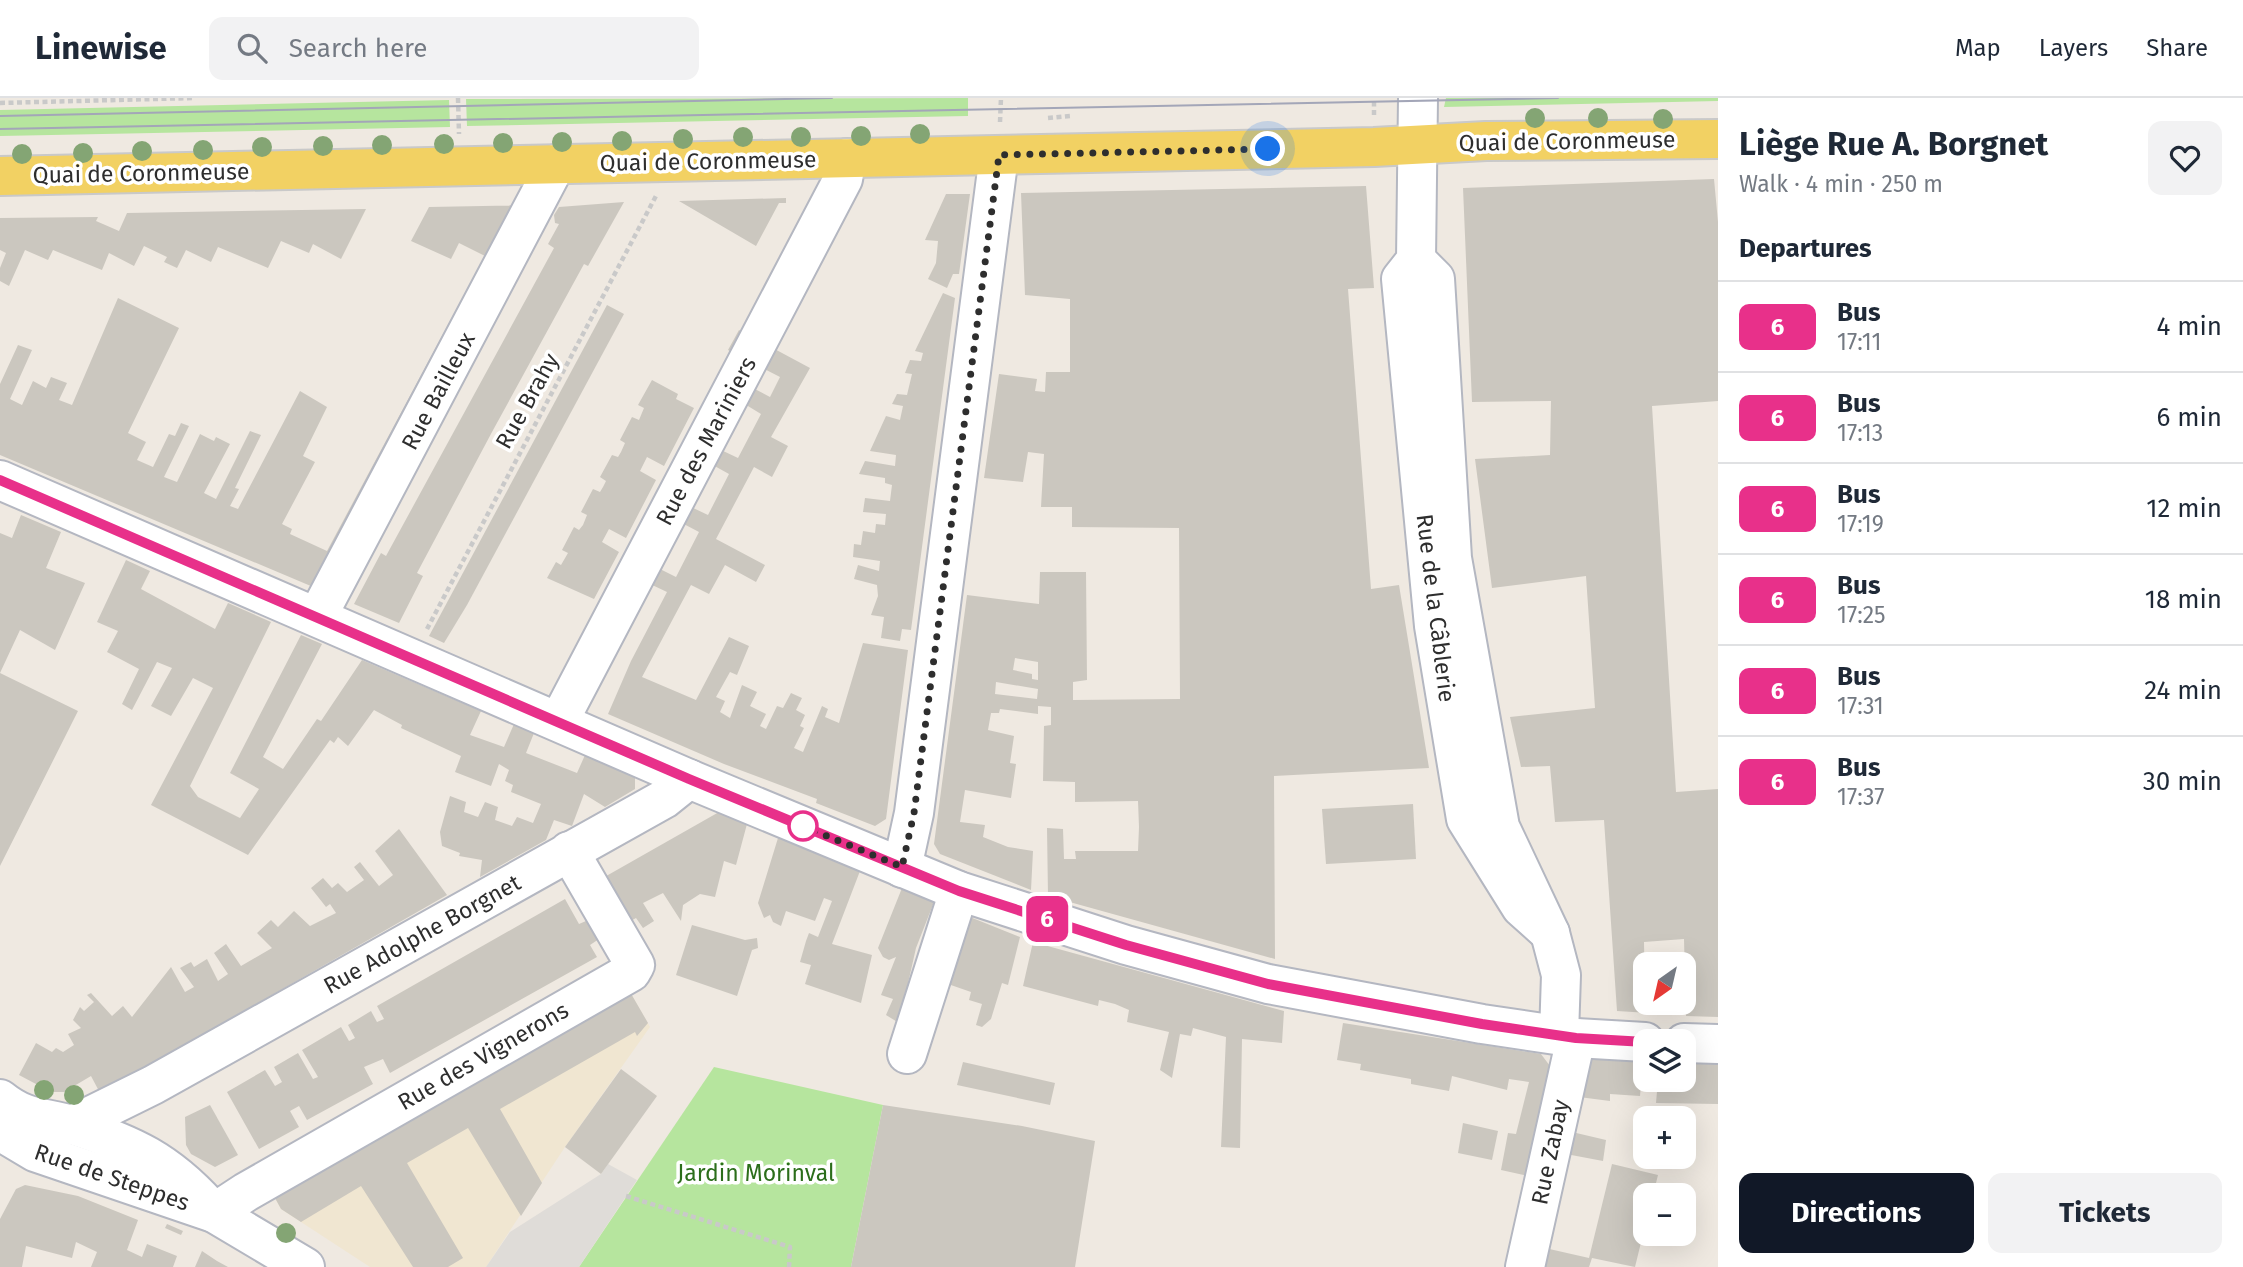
<!DOCTYPE html>
<html lang="en">
<head>
<meta charset="utf-8">
<style>
	:root { --surface:#fff; --page:#f2f2f3; --text:#1f2937; --muted:#747a83; --line:#e0e1e3; --accent:#111827 }
	body { margin:0; font-family:"Fira Sans",sans-serif; background:var(--page); color:var(--text); height:100vh; display:flex; flex-direction:column; font-size:26px; white-space:nowrap }
	* { box-sizing:border-box; margin:0 }
	p { font-size:23px; color:var(--muted) }
	.icon { flex:none; width:38px; height:38px; fill:none; stroke:currentColor; stroke-width:2; stroke-linecap:round; stroke-linejoin:round }
	.map { position:relative; flex:1; overflow:hidden }
	.side { display:flex; flex-direction:column; background:var(--surface); width:525px }
	.side>* { flex:none }
	.badge { padding:0 14px; border-radius:10px; font-size:24px; line-height:46px }
	.needle { width:46px; rotate:214deg }
	.tools { position:absolute; left:1633px; top:854px; display:grid; gap:14px }
	.tools a { display:grid; place-items:center; width:63px; height:63px; border-radius:14px; background:var(--surface); box-shadow:0 7px 28px #0002; font-size:35px }
	.you { position:absolute; width:35px; height:35px; margin:-18px; border:5px solid #fff; border-radius:50%; background:#1a73e8; box-shadow:0 0 0 10px #1a73e833 }
	.map>.badge { position:absolute; translate:-50% -50%; box-shadow:0 0 0 4px #fff }
	h2 { padding:0 21px; font-size:26px; line-height:63px }
	.round { display:grid; place-items:center; flex:none; width:74px; height:74px; border-radius:14px; background:var(--page) }
	.overview { display:flex; align-items:center; justify-content:space-between; height:119px; padding:0 21px }
	h1 { font-size:33px; font-weight:700; line-height:52px }
	.cta { display:flex; gap:14px; margin-top:auto; padding:14px 21px }
	.cta a { flex:1; height:80px; border-radius:14px; background:var(--accent); color:#fff; font-size:28px; font-weight:700; line-height:80px; text-align:center }
	.cta a+a { background:var(--page); color:var(--text) }
	ul { padding:0; list-style:none }
	li { display:flex; align-items:center; gap:21px; height:91px; padding:0 21px; border-top:2px solid var(--line) }
	li div { flex:1 }
	li b { display:block; font-size:26px }
	li em { font-style:normal }
	li .badge { min-width:77px; font-weight:700; text-align:center }
	header { display:flex; align-items:center; gap:42px; box-sizing:border-box; height:98px; padding:0 35px; background:var(--surface); border-bottom:2px solid var(--line) }
	header strong { font-size:33px }
	nav { display:flex; gap:38px; margin-inline-start:auto; font-size:24px }
	.search { width:490px; height:63px; background:var(--page); display:flex; align-items:center; gap:18px; box-sizing:border-box; padding:0 24px; border-radius:14px; color:var(--muted); font-size:26px }
	main { display:flex; flex:1; min-height:0 }
	.map>svg:first-child { display:block }
	.education { fill:#f0e6d1 }
	.green { fill:#b6e59e }
	.plaza { fill:#dfdcd8 }
	.building { fill:#cbc7bf; fill-rule:evenodd }
	.lines { fill:none; stroke-linecap:round; stroke-linejoin:round }
	.minor-casing { stroke:#b4b7c1; stroke-width:42 }
	.major-casing { stroke:#c9c9c9; stroke-width:42 }
	.path { stroke:#c9c9c9; stroke-width:4.5; stroke-dasharray:5 3.5; stroke-linecap:butt }
	.minor { stroke:#fff; stroke-width:38 }
	.major { stroke:#f2d163; stroke-width:38 }
	.tram { stroke:#a3a6b8; stroke-width:2 }
	.tree { fill:#84a574 }
	.line-casing { stroke:#fff; stroke-width:16 }
	.line { stroke:#e8308a; stroke-width:10 }
	.walk { stroke:#2e2e2e; stroke-width:7; stroke-dasharray:0 12.6 }
	.stop-dot { fill:#fff; stroke:#e8308a; stroke-width:3.5 }
	.labels { text-anchor:middle; dominant-baseline:central; stroke-width:7; stroke-linejoin:round; paint-order:stroke }
	.street-label { font-size:23px; fill:#2e2e2e; stroke:#fff }
	.park-label { font-size:23px; fill:#2c6e1b; stroke:#fff }
</style>
</head>
<body>
<header>
<strong>Linewise</strong>
<div class="search"><svg class="icon" aria-label="search" viewBox="0 0 24 24"><circle cx="10" cy="10" r="6"/><path d="M15 15l6 6"/></svg>Search here</div>
<nav><a>Map</a><a>Layers</a><a>Share</a></nav>
</header>
<main>
<div class="map">
<svg width="1718" height="1169" viewBox="0 0 1718 1169">
	<rect width="100%" height="100%" fill="#efe9e1"/>
	<path class="education" d="M626,887L650,929L565,1049L486,1169H370L281,1111L269,1089Z"/>
	<g class="green">
		<path d="M968,0V18L467,28L466,1Z"/>
		<path d="M1446,0H1718V3L1444,9Z"/>
		<path d="M449,2L450,29L0,38V12Z"/>
		<path d="M714,969L883,1007L851,1169H579Z"/>
	</g>
	<path class="plaza" d="M608,1066L637,1082L579,1169H486L510,1134L601,1076Z"/>
	<g class="building">
		<path d="M1714,81L1718,124V303L1652,308L1676,694L1718,691V919L1686,918L1684,841L1644,844L1645,905H1648L1649,915L1617,913L1604,722L1555,724L1550,668L1521,669L1510,619L1595,610L1586,478L1492,490L1475,361L1550,357L1551,303L1472,304L1463,90Z"/>
		<path d="M1366,88L1374,190L1348,191L1371,491L1399,487L1429,670L1274,678L1275,861L1048,798L1047,730L1063,731L1064,761H1076L1075,753H1138L1139,729L1138,703L1075,704V684L1043,683L1044,628L1051,627V609L1038,608V616L1000,611L999,615H991L988,632L1014,638L1010,665L1016,666L1011,700L965,692L960,724L985,727L983,739L1008,749L1033,753L1031,792L940,756L934,746L967,497L1039,506L1040,474H1086L1087,582L1073,584V602L1180,601L1179,430L1072,429V409H1041L1044,356L1028,354L1023,384L984,380L999,276L1037,281L1035,293L1045,294L1046,274H1070V201L1025,197L1021,95ZM1015,560L1038,564V582L1032,581V576L1013,572ZM996,584L1038,591L1037,601L995,596Z"/>
		<path d="M946,96H970L959,176H953L947,190L928,181L936,165L938,143L925,142Z"/>
		<path d="M786,100V105H779L756,148L679,103Z"/>
		<path d="M624,104L588,168L584,166L492,334L417,475L423,478L399,525L354,506L381,455L386,458L554,150L548,146L559,126L555,125L554,117L559,109Z"/>
		<path d="M530,107L506,156L490,148L485,158L459,145L451,161L411,143L429,109Z"/>
		<path d="M366,111L341,161L313,146L309,155L281,143L268,170L218,149L211,164L186,152L177,170L164,164L167,159L144,148L134,168L109,155L102,172L53,152L48,162L25,152L9,188L0,183V170L6,155L0,152V120L98,119L96,123L119,133L127,115Z"/>
		<path d="M474,178L489,187L325,494L0,357V286L18,247L32,252L10,301L22,307L33,283L46,290L51,279L67,285L59,302L72,307L118,200L179,230L128,335L146,344L137,362L153,369L169,336L175,338L181,325L189,328L164,379L177,384L200,336L214,343L216,339L230,346L204,395L216,401L250,333L261,337L235,390L239,391L230,408L238,411L300,293L327,309L303,358L315,364L282,426L292,431L290,436L327,453Z"/>
		<path d="M943,195L955,200L911,532L902,531L900,543L881,540L884,519L871,517L878,498L877,487L854,481L858,467L879,473L880,463L853,459L854,446L861,447L863,433L875,435L876,426L885,427L886,416L863,414L865,400L890,403L892,387L885,385V380L859,376L865,363L895,368L896,357L870,353L886,318L900,322L903,308L892,306L897,296L907,297L912,276L905,275L910,262L921,263L923,255L915,253Z"/>
		<path d="M607,207L624,216L467,507L444,545L429,538Z"/>
		<path d="M739,232L810,270L771,339L788,348L772,379L754,369L716,441L765,467L756,484L725,467L709,496L691,487L642,579L696,602L729,539L749,548L737,577L730,574L716,599L725,603L720,614L730,620L742,587L757,594L750,608L766,616L760,628L766,631L777,608L783,610L791,595L802,600L796,612L805,617L800,628L804,630L794,650L803,654L822,608L828,611L825,619L839,625L863,545L908,552L886,721L875,728L816,705L817,701L724,666L608,616L631,563L667,494L648,485L656,469L676,479L699,434L680,424L689,408L708,417L729,376L711,366L719,351L738,360L761,316L743,305L751,289L770,299L780,279L728,252Z"/>
		<path d="M652,282L678,296L676,301L694,310L664,368L647,359L640,373L656,382L626,440L609,431L602,444L619,454L594,501L547,480L556,464L561,467L568,455L562,452L574,429L579,432L583,427L587,417L581,414L593,391L600,394L603,389L606,383L600,379L612,357L618,359L621,354L625,345L620,342L632,319L639,322L644,310L638,307Z"/>
		<path d="M21,417L61,434L46,470L85,485L55,552L20,532L0,575L78,613L0,768V435L12,440Z"/>
		<path d="M126,462L150,473L141,491L215,531L228,505L271,524L190,688L198,699L240,720L259,691L230,675L301,537L322,546L263,659L283,671L317,621L321,623L362,562L481,613L470,637L504,649L514,626L534,635L526,655L577,675L585,657L635,678V691L605,709L584,696L572,728L554,722L546,742L480,779L482,762L459,758L460,755L442,748L440,734L450,698L466,704L464,714L478,719L485,704L498,709L495,722L512,728L517,719L533,725L541,706L511,694L513,687L505,683L509,672L499,666L491,688L455,674L461,658L401,630L402,627L374,612L348,648L338,639L334,645L330,642L248,757L151,707L213,590L193,580L171,618L151,608L172,570L157,564L132,612L122,606L139,571L107,554L118,533L97,524Z"/>
		<path d="M1413,706L1416,761L1326,766L1322,711Z"/>
		<path d="M719,714L747,726L736,767L724,763L715,799L700,796L683,807L681,823L663,795L643,805L654,823L643,830L636,820L627,825L601,781Z"/>
		<path d="M399,731L447,797L100,995L91,978L64,994H51L19,977L36,945L52,954L56,950L63,954L74,947L68,936L81,930L73,922L80,909L84,913L94,904L87,897L91,895L112,918L123,908L132,919L171,869L185,894L194,889L180,870L191,864L194,869L207,861L218,883L228,876L214,855L226,846L241,868L272,850L257,835L271,822L278,829L294,813L310,828L336,815L330,806L326,809L311,790L323,780L332,790L338,785L347,794L364,782L354,769L360,764L379,788L393,777L375,753Z"/>
		<path d="M778,740L860,773L832,846L872,857L861,905L805,886L811,867L800,864L806,843L809,835L818,839L832,803L824,800L815,823L786,813L781,828L773,824L770,817L764,820L758,805Z"/>
		<path d="M902,790L934,804L916,850L899,925L886,917L893,901L881,897L896,859L889,862L883,859L878,850Z"/>
		<path d="M565,801L579,826L586,823L591,825L599,841L590,847L597,859L390,975L383,961L364,969L373,986L307,1022L299,1008L290,1013L299,1029L259,1051L227,994L265,972L275,988L282,984L274,969L298,955L313,981L318,979L302,952L341,929L349,943L355,940L348,927L371,913L377,924L384,921L377,908Z"/>
		<path d="M960,815L1020,839L1008,887L1002,885L991,921L982,929L976,927L982,906L969,902L971,894L948,886Z"/>
		<path d="M692,827L745,842L757,840L758,850L752,852L737,898L676,877Z"/>
		<path d="M1033,844L1284,913L1282,945L1242,941L1240,1050L1221,1049L1226,939L1193,930L1191,938L1180,936L1172,980L1160,972L1169,934L1127,924L1129,912L1115,906L1099,902L1098,908L1023,888Z"/>
		<path d="M626,887L648,925L637,938L635,934L500,1011L542,1085L521,1118L468,1030L407,1065L463,1160L448,1169H413L361,1088L301,1124L281,1111L269,1089Z"/>
		<path d="M1343,925L1541,956L1550,968L1528,1078L1501,1072L1508,1035L1516,1036L1529,984L1509,981L1507,992L1452,978L1449,993L1411,986V981L1360,972L1361,966L1337,962Z"/>
		<path d="M1588,958L1643,963L1640,998L1610,996V1003L1579,999Z"/>
		<path d="M963,964L1055,985L1050,1007L957,987Z"/>
		<path d="M1684,965L1718,966V1006L1656,1005L1658,982H1684Z"/>
		<path d="M621,971L657,998L601,1076L565,1049Z"/>
		<path d="M210,1007L238,1057L215,1069L191,1056L186,1047L185,1019Z"/>
		<path d="M883,1007L1022,1028L1095,1043L1075,1169H851Z"/>
		<path d="M1463,1025L1498,1033L1492,1062L1458,1055Z"/>
		<path d="M1572,1034L1606,1042L1603,1063L1566,1056Z"/>
		<path d="M1612,1066L1658,1077L1653,1097H1645V1128L1635,1169L1592,1160L1589,1169H1541L1545,1150L1589,1160Z"/>
		<path d="M25,1087L78,1098L138,1122L127,1152L142,1159L147,1146L177,1158L173,1169H91L97,1154L76,1144L72,1160L26,1148L22,1169H0V1121L16,1091Z"/>
		<path d="M167,1126L183,1133L181,1137L165,1130Z"/>
		<path d="M202,1153L217,1163L228,1169H195Z"/>
	</g>
	<g class="lines">
		<g class="minor-casing">
			<g id="minor">
				<path d="M1418,0L1416,162L1401,181L1434,528L1466,721L1521,809L1550,835"/>
				<path d="M1416,162L1435,181L1452,460L1500,729L1550,835L1561,877L1559,937"/>
				<path d="M0,382L689,681L959,793L1126,847L1268,886L1482,926L1576,940L1645,944"/>
				<path d="M317,519L556,66"/>
				<path d="M559,623L843,81L847,60"/>
				<path d="M902,770L914,715L999,57"/>
				<path d="M1684,945L1718,946"/>
				<path d="M907,956L959,793"/>
				<path d="M0,1001C27,1023 44,1018 75,1028C133,1047 167,1063 208,1108"/>
				<path d="M72,1027L153,987L664,701L689,681"/>
				<path d="M0,1033L35,1054L214,1115L305,1169"/>
				<path d="M214,1115L246,1094L631,874L635,867L569,753"/>
				<path d="M1525,1169L1576,940"/>
			</g>
		</g>
		<g class="major-casing">
			<path id="major" d="M0,78L1374,49L1486,43L1718,41"/>
		</g>
		<g class="path">
			<path d="M458,0L459,36"/>
			<path d="M0,5L193,0"/>
			<path d="M1374,17V0"/>
			<path d="M1048,20L1070,18"/>
			<path d="M1000,24L1001,0"/>
			<path d="M427,531L657,96"/>
			<path d="M626,1098L790,1149L789,1169"/>
		</g>
		<use href="#minor" class="minor"/>
		<use href="#major" class="major"/>
		<g class="tram">
			<path d="M0,18L832,0"/>
			<path d="M0,31L1558,0"/>
		</g>
	</g>
	<g class="tree">
		<circle cx="1535" cy="20" r="10"/>
		<circle cx="1598" cy="20" r="10"/>
		<circle cx="1663" cy="21" r="10"/>
		<circle cx="920" cy="36" r="10"/>
		<circle cx="861" cy="38" r="10"/>
		<circle cx="743" cy="39" r="10"/>
		<circle cx="801" cy="39" r="10"/>
		<circle cx="683" cy="41" r="10"/>
		<circle cx="622" cy="43" r="10"/>
		<circle cx="562" cy="44" r="10"/>
		<circle cx="503" cy="45" r="10"/>
		<circle cx="444" cy="46" r="10"/>
		<circle cx="382" cy="47" r="10"/>
		<circle cx="323" cy="48" r="10"/>
		<circle cx="262" cy="49" r="10"/>
		<circle cx="203" cy="52" r="10"/>
		<circle cx="142" cy="53" r="10"/>
		<circle cx="83" cy="55" r="10"/>
		<circle cx="22" cy="56" r="10"/>
		<circle cx="44" cy="992" r="10"/>
		<circle cx="74" cy="997" r="10"/>
		<circle cx="286" cy="1135" r="10"/>
	</g>
	<g class="lines">
		<g class="line-casing">
			<path id="line" d="M0,382L689,681L959,793L1126,847L1268,886L1482,926L1576,940L1645,944"/>
		</g>
		<use href="#line" class="line"/>
		<path class="walk" d="M803,728L902,769L914,715L999,57L1268,51"/>
	</g>
	<circle class="stop-dot" cx="803" cy="728" r="14"/>
	<g class="labels">
		<g class="street-label">
			<text transform="translate(1567 43) rotate(-1)">Quai de Coronmeuse</text>
			<text transform="translate(708 63) rotate(-1)">Quai de Coronmeuse</text>
			<text transform="translate(141 75) rotate(-1)">Quai de Coronmeuse</text>
			<text transform="translate(438 293) rotate(-62)">Rue Bailleux</text>
			<text transform="translate(527 303) rotate(-61)">Rue Brahy</text>
			<text transform="translate(706 343) rotate(-62)">Rue des Mariniers</text>
			<text transform="translate(1436 510) rotate(83)">Rue de la Câblerie</text>
			<text transform="translate(422 836) rotate(-29)">Rue Adolphe Borgnet</text>
			<text transform="translate(483 958) rotate(-30)">Rue des Vignerons</text>
			<text transform="translate(1550 1054) rotate(-78)">Rue Zabay</text>
			<text transform="translate(112 1079) rotate(19)">Rue de Steppes</text>
		</g>
		<g class="park-label">
			<text x="756" y="1075">Jardin Morinval</text>
		</g>
	</g>
</svg>
<div class="tools">
<a><svg class="needle" viewBox="-14 -14 28 28"><path d="M0-13l5 13h-10z" fill="#e53935"/><path d="M0 13l5-13h-10z" fill="#747a83"/></svg></a>
<a><svg class="icon" aria-label="layers" viewBox="0 0 24 24"><path d="M12 4l9 5-9 5-9-5zM3 14l9 5 9-5"/></svg></a>
<a>+</a>
<a>−</a>
</div>
<div class="you" style="left:1268px;top:51px"></div>
<b class="badge" style="left:1047px;top:821px;background:#e8308a;color:#fff">6</b>
</div>
<section class="side">
<div class="overview"><div><h1>Liège Rue A. Borgnet</h1><p>Walk · 4 min · 250 m</p></div><a class="round"><svg class="icon" aria-label="heart" viewBox="0 0 24 24"><path d="M12 20l-8-8c-3-5 5-10 8-4 3-6 11-1 8 4z"/></svg></a></div>
<h2>Departures</h2>
<ul>
<li><span class="badge" style="background:#e8308a;color:#fff">6</span><div><b>Bus</b><p>17:11</p></div><em>4 min</em></li>
<li><span class="badge" style="background:#e8308a;color:#fff">6</span><div><b>Bus</b><p>17:13</p></div><em>6 min</em></li>
<li><span class="badge" style="background:#e8308a;color:#fff">6</span><div><b>Bus</b><p>17:19</p></div><em>12 min</em></li>
<li><span class="badge" style="background:#e8308a;color:#fff">6</span><div><b>Bus</b><p>17:25</p></div><em>18 min</em></li>
<li><span class="badge" style="background:#e8308a;color:#fff">6</span><div><b>Bus</b><p>17:31</p></div><em>24 min</em></li>
<li><span class="badge" style="background:#e8308a;color:#fff">6</span><div><b>Bus</b><p>17:37</p></div><em>30 min</em></li>
</ul>
<div class="cta"><a>Directions</a><a>Tickets</a></div>
</section>
</main>
</body>
</html>
